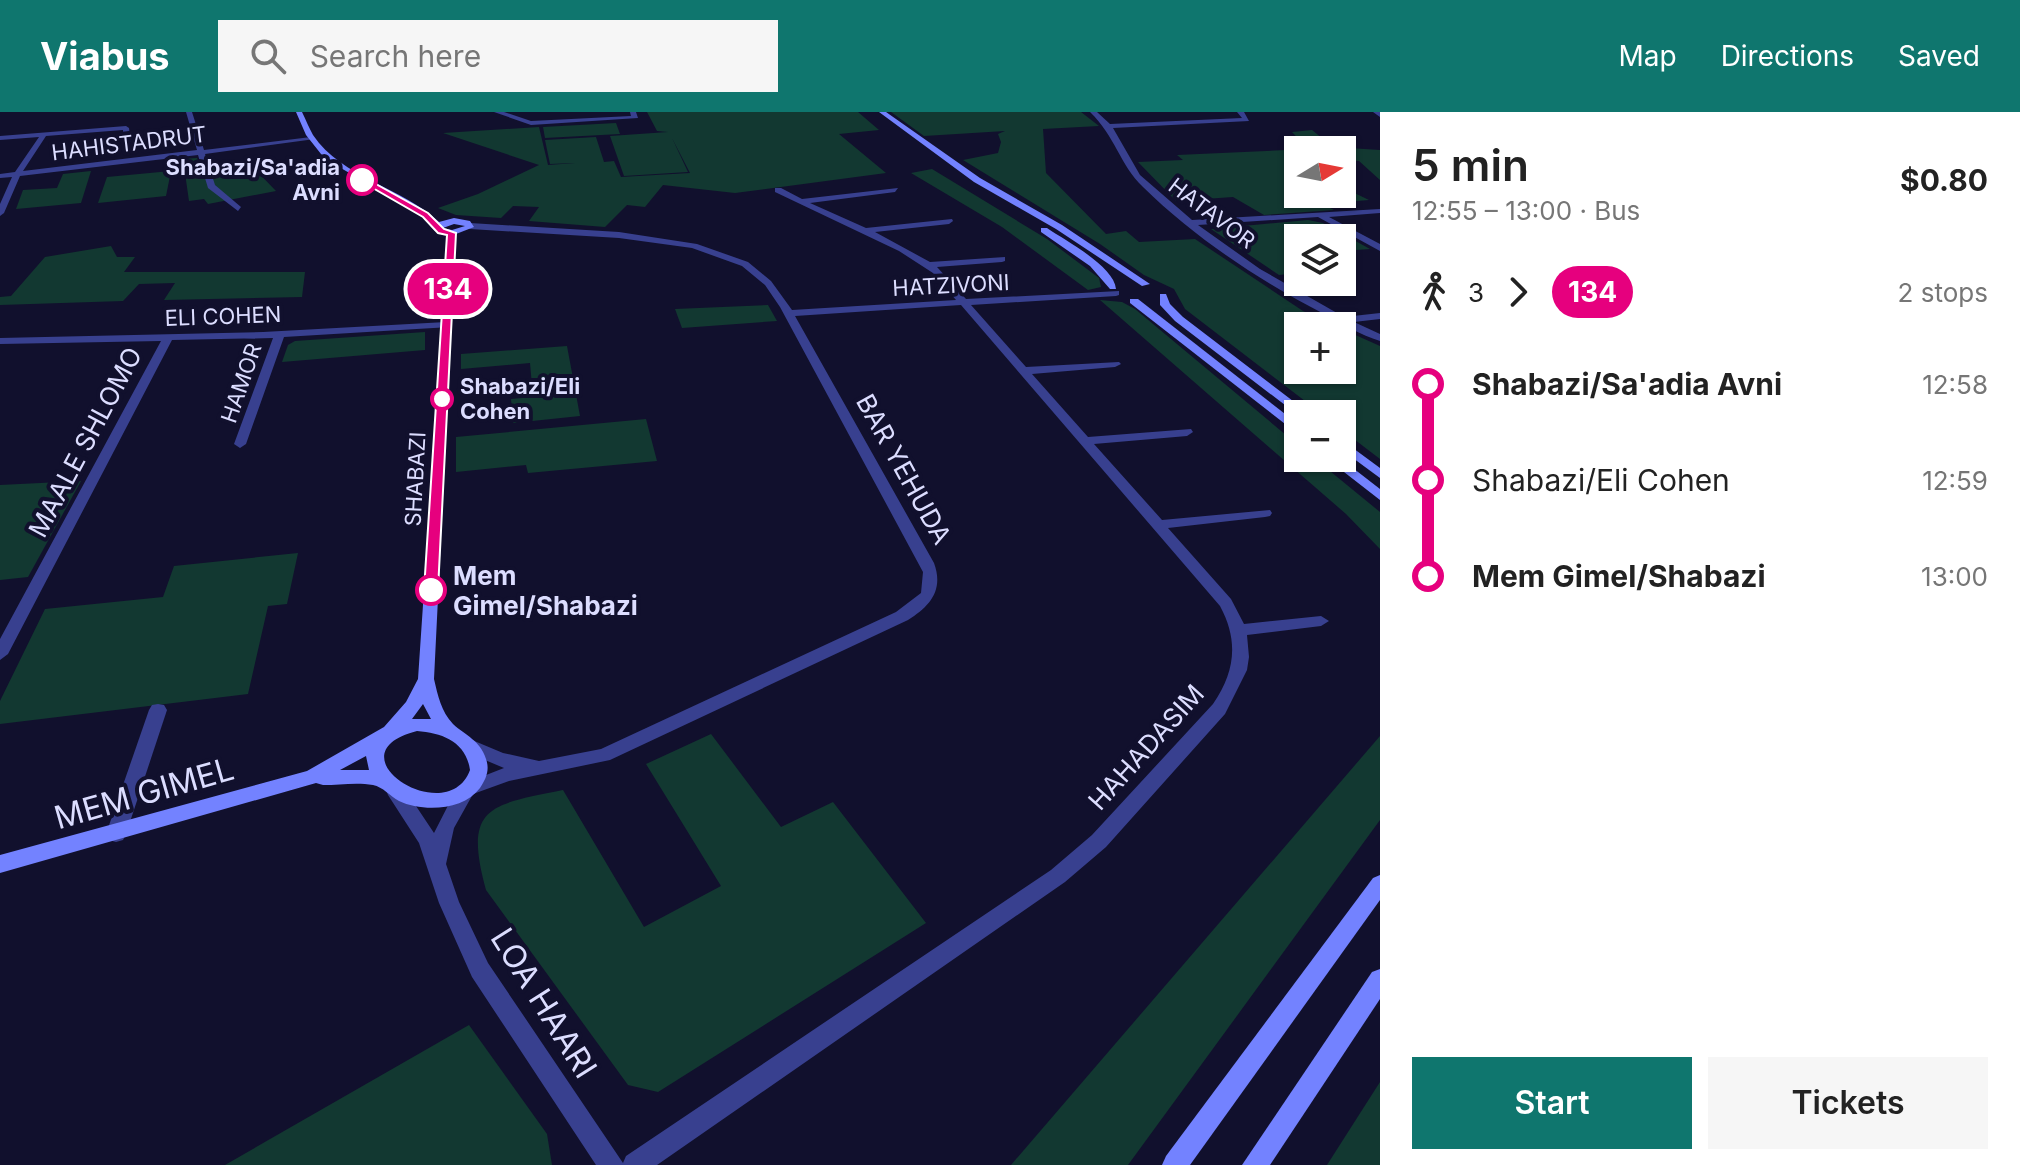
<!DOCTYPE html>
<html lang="en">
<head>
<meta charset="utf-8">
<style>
	:root { --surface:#fff; --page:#f6f6f6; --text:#222; --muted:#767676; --accent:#0f766e }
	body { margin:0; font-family:Inter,sans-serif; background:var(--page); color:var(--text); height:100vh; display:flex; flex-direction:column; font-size:30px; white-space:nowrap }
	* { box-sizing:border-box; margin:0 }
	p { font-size:26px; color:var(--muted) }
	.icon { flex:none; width:44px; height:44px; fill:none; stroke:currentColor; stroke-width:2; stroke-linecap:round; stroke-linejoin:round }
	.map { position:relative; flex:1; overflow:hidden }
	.drawer { display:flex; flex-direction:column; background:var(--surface); width:640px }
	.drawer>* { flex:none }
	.badge { padding:0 16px; border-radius:26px; font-size:28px; line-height:52px }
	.needle { width:52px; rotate:80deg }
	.buttons { position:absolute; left:1284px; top:24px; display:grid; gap:16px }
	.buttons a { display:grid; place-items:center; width:72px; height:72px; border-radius:0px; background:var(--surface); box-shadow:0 2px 6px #0004; font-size:40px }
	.map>.badge { position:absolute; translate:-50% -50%; box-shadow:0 0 0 4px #fff }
	.legs { display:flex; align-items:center; gap:12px; height:88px; padding:0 32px; font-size:26px }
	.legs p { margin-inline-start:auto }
	.summary { display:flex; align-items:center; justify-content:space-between; height:136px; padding:0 32px }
	h1 { font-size:44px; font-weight:600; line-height:60px }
	.button { display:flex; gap:16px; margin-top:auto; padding:16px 32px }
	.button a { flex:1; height:92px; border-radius:0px; background:var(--accent); color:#fff; font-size:32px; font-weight:600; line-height:92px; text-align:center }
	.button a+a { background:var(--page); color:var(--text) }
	ul { padding:0 32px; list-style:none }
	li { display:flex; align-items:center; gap:28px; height:96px; font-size:30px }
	li i { display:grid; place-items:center; width:12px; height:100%; margin:0 10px; background:currentColor }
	li i::after { content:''; width:20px; height:20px; margin:-10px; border:6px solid; border-radius:50%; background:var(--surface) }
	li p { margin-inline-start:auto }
	li:first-child i { background:linear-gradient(#0000 50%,currentColor 0) }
	li:last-child i { background:linear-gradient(currentColor 50%,#0000 0) }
	header { display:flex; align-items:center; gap:48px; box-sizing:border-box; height:112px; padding:0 40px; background:var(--accent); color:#fff }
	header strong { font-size:38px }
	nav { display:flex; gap:44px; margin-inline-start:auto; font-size:28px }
	.search { width:560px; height:72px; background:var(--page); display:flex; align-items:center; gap:20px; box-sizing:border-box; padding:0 28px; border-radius:0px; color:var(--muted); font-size:30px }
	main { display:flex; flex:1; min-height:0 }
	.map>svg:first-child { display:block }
	.green { fill:#123831 }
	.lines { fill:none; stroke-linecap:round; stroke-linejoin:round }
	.street { fill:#38408f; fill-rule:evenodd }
	.secondary { fill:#7382ff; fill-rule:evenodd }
	.line-1 { fill:#e6007e; stroke:#fff; stroke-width:2 }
	.stop-1-dot { fill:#fff; stroke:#e6007e; stroke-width:4 }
	.labels { text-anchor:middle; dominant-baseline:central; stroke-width:8; stroke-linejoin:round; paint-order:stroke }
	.far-street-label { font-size:22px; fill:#dcddff; stroke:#11102d }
	.far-stop-label { font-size:22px; font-weight:bold; fill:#dcddff; stroke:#11102d; text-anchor:end }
	.street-label { font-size:26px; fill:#dcddff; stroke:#11102d }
	.stop-label { font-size:26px; font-weight:bold; fill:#dcddff; stroke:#11102d; text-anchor:start }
	.near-street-label { font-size:32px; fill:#dcddff; stroke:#11102d }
</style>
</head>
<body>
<header>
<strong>Viabus</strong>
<div class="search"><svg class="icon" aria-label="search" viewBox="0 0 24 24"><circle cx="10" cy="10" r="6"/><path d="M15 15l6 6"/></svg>Search here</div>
<nav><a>Map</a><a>Directions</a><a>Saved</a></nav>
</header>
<main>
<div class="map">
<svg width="1380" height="1053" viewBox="0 0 1380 1053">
	<rect width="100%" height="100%" fill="#11102d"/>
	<g class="green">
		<path d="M647,0H858L879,18L839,22L886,61L735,81L663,73L645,95L627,93L605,115L529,109L539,95L513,94L501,106L456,103L438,96L478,82L539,53L443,21L539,15L548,53L575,51L550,52L545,28L596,25L604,50L614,49L621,65L690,61L672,26L688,60L624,64L610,24L668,20L657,19Z"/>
		<path d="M891,0H1081L1099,14L1043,17L1046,61L1106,122L1126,119L1139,130L1195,127L1303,199L1335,214H1298V258H1342V217L1380,234V347L1342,318V302H1322L1185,197L1174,177L1144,163L1100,132L963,48L998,41L1001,30L998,22L1005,19L924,24Z"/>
		<path d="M616,11L620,22L545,26L543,15Z"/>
		<path d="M1312,18L1333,35L1380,38V68L1359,49L1342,48V38H1298V82H1342V75L1369,88L1322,92L1334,98L1264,103L1233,85L1176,89L1138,50L1183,48L1177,43L1308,37L1292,20Z"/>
		<path d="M197,46L202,57L249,51L276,79L208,92L204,87L189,89L183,47Z"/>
		<path d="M932,57L1047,127L1099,166L1101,175L1088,178L1002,115L911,61Z"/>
		<path d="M91,59L81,91L16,97L23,78L57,76L63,62Z"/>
		<path d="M171,59L166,84L98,91L107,65Z"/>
		<path d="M1308,108L1323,111L1370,137L1342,139V126H1298V161L1279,163L1211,117Z"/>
		<path d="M111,134L117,145H135L124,160H305L302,185L164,188L175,171L139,172L123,189L0,193V185L11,184L45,145Z"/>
		<path d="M1100,188L1122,190L1135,197L1298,333V346H1314L1380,400V437L1346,402Z"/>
		<path d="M768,193L777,209L682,216L675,197Z"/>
		<path d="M425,220V238L282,250L288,233L295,229Z"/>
		<path d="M567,234L580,304L513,311L511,287L533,285L530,251L461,257V242Z"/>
		<path d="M646,307L657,349L528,361L526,353L456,360V325Z"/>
		<path d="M81,369L28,465L0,468V373Z"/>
		<path d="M298,441L287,492L268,494L248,582L0,612V589L45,497L163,485L174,454Z"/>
		<path d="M711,622L781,715L833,690L926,811L658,980L628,973L486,778C463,694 489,693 563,678L644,815L721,774L646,652Z"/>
		<path d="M1380,624V708L1128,1053H1011Z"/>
		<path d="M469,913L547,1022L552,1053H225Z"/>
		<path d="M1380,970V1053H1327Z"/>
	</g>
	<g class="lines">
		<g class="street">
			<path d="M186,0H192L204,38L311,25L315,27L205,42L215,73L241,95L238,99L208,76L198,43L20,64L4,101L0,104V92L12,65L0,66V62L15,60L39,25L0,28V24L126,14L129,16L131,33L127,35L123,33V18L46,24L23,59L197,38Z"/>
			<path d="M494,0H504L531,9L631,4L630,0H636L638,6L531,13Z"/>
			<path d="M1090,0H1097L1110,12L1242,6L1237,0H1244L1249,9L1113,16L1140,63L1192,108L1380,97V101L1329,105L1380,132V139L1318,105L1198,113L1260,157L1344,205L1380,201V207L1354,210L1380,222V229C1361,223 1342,212 1324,202C1260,169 1195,126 1143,75C1120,53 1115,24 1090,0Z"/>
			<path d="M1373,0H1380V5Z"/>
			<path d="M775,76H781L802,87L898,76L895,80L810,91L866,116L952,107L953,109L949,112L875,120L930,150L1005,145V149L1002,150L937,155L966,187L1119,179V183L1116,184L971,193L1026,255L1119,250L1121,252L1115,255L1032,262L1088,325L1191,317L1193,320L1187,324L1094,332L1162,408L1270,398L1272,401L1270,404L1265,405L1168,416L1231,487L1244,512L1321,504L1329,509L1321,514L1247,523L1249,545L1247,558L1225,602L1106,735L1065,770L657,1053H596L472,865L439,791L419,731L388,683L386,678L388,673L395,670L402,673L434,721L458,674L504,656L466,640L463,635L466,630L472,628L503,641L539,649L601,637L896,500L921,481L923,460L780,195L765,173L742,154L692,136L619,126L470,117L466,114L470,111L619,120L697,132L748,150L771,169L792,198L956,188L933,161L899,139L775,80ZM961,193L1220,494C1239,529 1235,560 1213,592L1092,723L1051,758L626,1044L623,1051L488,851L459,790L446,752L454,716L473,682L509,669L610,648L908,508C930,494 944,478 934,451L795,204Z"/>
			<path d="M446,210L450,211V215L284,225L246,332L240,336L234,332L273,226L172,228L8,542L0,548V527L161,229L0,232V226L263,220Z"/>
			<path d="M158,592L164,593L167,598L126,722L123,728L116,730L109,728L106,722L149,598L152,593Z"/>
		</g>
		<g class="secondary">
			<path d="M296,0H302C306,8 309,16 313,23C342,66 402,75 439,110L454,106L470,109L474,115L456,122L434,567C438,584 441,599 453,612C466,624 480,628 486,647C490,658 486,667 480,676C463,699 422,700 399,689C390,684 383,675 373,673C357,670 339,673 323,673L316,671L0,761V743L307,659L384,615L406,590L418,567L448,122L435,119L419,101L339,55L321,42L306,23ZM454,112L465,114L452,118L443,116ZM423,592L431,607H412ZM417,619C443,621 466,630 470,658C448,719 327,642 417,619ZM366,644L369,658H340Z"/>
			<path d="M879,0H886L980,66L1062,113L1150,172L1142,174L1056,117L974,70Z"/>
			<path d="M1041,116H1047C1066,129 1114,154 1116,177H1110L1090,154L1041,120Z"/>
			<path d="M1160,182H1166L1170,192L1183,205L1310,302L1298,303L1175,209L1160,193Z"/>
			<path d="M1130,187H1138L1298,312V322L1130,191Z"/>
			<path d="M1342,328L1380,356V366L1342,338Z"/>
			<path d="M1326,346H1340L1380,377V388Z"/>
			<path d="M1380,763V788L1190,1053H1162L1166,1044L1373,766Z"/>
			<path d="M1380,857V887L1270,1053H1242L1372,860Z"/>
		</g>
	</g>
	<path class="line-1" d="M365,66L428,101L444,117L456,121L438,478L431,483L424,478L447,123L438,121L423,105L359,68Z"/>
	<g class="stop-1-dot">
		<circle cx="362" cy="68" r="14"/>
		<circle cx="442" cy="287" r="10"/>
		<circle cx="431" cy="478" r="14"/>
	</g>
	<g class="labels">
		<g class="far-street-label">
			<text transform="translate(129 31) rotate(-7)">HAHISTADRUT</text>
			<text transform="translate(1212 101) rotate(37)">HATAVOR</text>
			<text transform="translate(951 173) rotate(-3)">HATZIVONI</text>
			<text transform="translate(223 204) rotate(-2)">ELI COHEN</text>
			<text transform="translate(241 271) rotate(-71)">HAMOR</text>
			<text transform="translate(415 367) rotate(-87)">SHABAZI</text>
		</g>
		<g class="far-stop-label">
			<text x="340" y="55">Shabazi/Sa'adia<tspan x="340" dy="25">Avni</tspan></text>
			<text x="460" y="274" text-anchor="start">Shabazi/Eli<tspan x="460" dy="25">Cohen</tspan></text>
		</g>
		<g class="street-label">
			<text transform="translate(85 330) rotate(-62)">MAALE SHLOMO</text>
			<text transform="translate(904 357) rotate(61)">BAR YEHUDA</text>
			<text transform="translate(1146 635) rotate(-48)">HAHADASIM</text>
		</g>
		<g class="stop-label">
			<text x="453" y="463">Mem<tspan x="453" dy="30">Gimel/Shabazi</tspan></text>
		</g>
		<g class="near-street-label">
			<text transform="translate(144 681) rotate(-16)">MEM GIMEL</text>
			<text transform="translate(544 891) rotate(58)">LOA HAARI</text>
		</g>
	</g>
</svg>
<div class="buttons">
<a><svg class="needle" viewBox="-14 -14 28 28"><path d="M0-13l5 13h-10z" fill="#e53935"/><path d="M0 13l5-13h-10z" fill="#767676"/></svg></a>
<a><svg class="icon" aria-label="layers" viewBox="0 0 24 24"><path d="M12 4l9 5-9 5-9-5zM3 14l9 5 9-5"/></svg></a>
<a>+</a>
<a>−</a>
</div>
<b class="badge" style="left:448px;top:177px;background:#e6007e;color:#fff">134</b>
</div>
<section class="drawer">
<div class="summary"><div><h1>5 min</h1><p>12:55 – 13:00 · Bus</p></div><b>$0.80</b></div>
<div class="legs"><svg class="icon" aria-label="walk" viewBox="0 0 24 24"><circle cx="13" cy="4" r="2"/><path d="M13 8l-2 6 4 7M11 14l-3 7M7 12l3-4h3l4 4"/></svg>3<svg class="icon" aria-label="forward" viewBox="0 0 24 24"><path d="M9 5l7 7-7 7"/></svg><b class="badge" style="background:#e6007e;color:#fff">134</b><p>2 stops</p></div>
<ul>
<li><i style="color:#e6007e"></i><b>Shabazi/Sa'adia Avni</b><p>12:58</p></li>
<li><i style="color:#e6007e"></i><span>Shabazi/Eli Cohen</span><p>12:59</p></li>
<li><i style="color:#e6007e"></i><b>Mem Gimel/Shabazi</b><p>13:00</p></li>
</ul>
<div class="button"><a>Start</a><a>Tickets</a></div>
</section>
</main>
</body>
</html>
